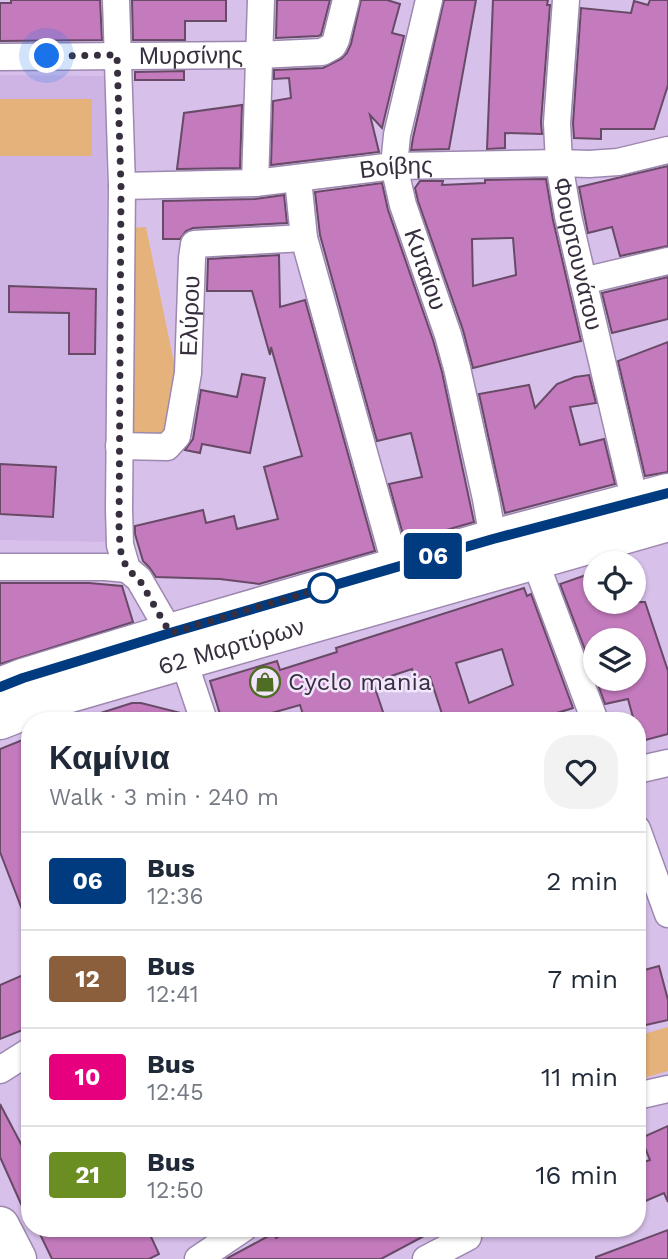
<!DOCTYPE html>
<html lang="en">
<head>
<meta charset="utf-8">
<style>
	:root { --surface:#fff; --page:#f2f2f3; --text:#1f2937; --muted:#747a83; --line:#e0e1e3 }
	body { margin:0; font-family:"Work Sans",sans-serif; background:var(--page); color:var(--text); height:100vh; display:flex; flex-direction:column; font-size:26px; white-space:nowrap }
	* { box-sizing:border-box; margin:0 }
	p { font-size:23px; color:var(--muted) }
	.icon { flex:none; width:38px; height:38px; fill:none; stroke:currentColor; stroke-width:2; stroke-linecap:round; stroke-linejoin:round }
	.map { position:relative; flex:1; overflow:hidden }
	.details { position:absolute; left:21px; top:712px; width:625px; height:525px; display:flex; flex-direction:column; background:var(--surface); border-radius:28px; box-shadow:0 2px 5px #0004 }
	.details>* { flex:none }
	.badge { padding:0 14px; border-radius:5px; font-size:24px; line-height:46px }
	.fabs { position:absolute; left:583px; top:551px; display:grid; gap:14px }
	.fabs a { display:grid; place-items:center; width:63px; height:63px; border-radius:50%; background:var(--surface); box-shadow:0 2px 5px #0004; font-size:35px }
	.you { position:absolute; width:35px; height:35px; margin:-18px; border:5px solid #fff; border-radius:50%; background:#1a73e8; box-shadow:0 0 0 10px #1a73e833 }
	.map>.badge { position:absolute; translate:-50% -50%; box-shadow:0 0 0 4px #fff }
	.round { display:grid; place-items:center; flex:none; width:74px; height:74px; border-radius:28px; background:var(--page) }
	.headline { display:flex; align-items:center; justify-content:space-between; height:119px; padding:0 28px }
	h1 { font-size:33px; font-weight:700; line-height:52px }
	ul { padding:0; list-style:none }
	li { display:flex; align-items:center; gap:21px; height:98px; padding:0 28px; border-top:2px solid var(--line) }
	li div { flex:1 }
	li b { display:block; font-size:26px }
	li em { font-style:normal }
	li .badge { min-width:77px; font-weight:700; text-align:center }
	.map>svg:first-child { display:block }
	.built { fill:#ceb4e5 }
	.green { fill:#e4b27a }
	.building { fill:#c37bbe; stroke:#684966; stroke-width:2; fill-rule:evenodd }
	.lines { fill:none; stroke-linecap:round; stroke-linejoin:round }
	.street-casing { stroke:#9d88b0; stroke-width:29 }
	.secondary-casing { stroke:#9d88b0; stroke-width:41 }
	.primary-casing { stroke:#9d88b0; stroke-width:41 }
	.street { stroke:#fff; stroke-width:26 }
	.secondary { stroke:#fff; stroke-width:38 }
	.primary { stroke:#fff; stroke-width:38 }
	.line-casing { stroke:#fff; stroke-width:16 }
	.line { stroke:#003b80; stroke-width:10 }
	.walk { stroke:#372e3e; stroke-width:7; stroke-dasharray:0 12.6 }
	.stop-dot { fill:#fff; stroke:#003b80; stroke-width:3.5 }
	.labels { text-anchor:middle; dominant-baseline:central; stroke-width:5; stroke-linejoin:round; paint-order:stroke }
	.street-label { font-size:24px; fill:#372e3e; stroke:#f1e6fc }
	.poi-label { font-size:24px; fill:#372e3e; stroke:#f1e6fc; text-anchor:start }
</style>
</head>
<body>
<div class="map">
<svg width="668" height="1259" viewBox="0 0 668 1259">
	<rect width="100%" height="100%" fill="#d7c0ea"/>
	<path class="built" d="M0,75L106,76L108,542L0,540Z"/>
	<g class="green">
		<rect x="0" y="99" width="92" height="57"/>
		<path d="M146,227L178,382L163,435L128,434L131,228Z"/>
		<path d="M668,1027V1071L637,1080V1036Z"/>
	</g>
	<g class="building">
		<path d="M11,0H100L102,40L0,41V3H11Z"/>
		<path d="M132,0H226V21H185V40H133Z"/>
		<path d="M277,0H330L321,35L318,36L276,38Z"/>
		<path d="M361,0H387L400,4L392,33L404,36L382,128L370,115L379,152L271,165L273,101L291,98L289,78L274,79V70L323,68L341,59L347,53L351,44Z"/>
		<path d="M444,0H476L449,149L411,150L413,138Z"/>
		<path d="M493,0H548L547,5H550L541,122L542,134L505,133V148L487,149Z"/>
		<path d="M650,0H668V85L654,129H601V139L574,138L573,123L581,8L631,13L634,1L648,5Z"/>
		<path d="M184,71V80H135V72Z"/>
		<path d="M242,105L240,168L177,169L184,113Z"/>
		<path d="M668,166V246L620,256L612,227L588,233L579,187Z"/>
		<path d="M546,179L553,220L581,341L473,368L463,330L418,201L415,188L420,181H443L442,185L485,183V180ZM513,238L516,275L473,286L472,239Z"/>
		<path d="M382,183L388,210L433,340L442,372L474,522L405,542L389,484L422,477L411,433L377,441L320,235L315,192Z"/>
		<path d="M284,195L287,223L193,228L186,231L180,239H163V201L255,199Z"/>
		<path d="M279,255L280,307L305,300L375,551L259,584L220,579L156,577L149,567L143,561L135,534V526L203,510L206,523L234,516L237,529L278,519L264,467L302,456L271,347L270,355L252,291H207L208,259Z"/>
		<path d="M668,277V319L612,333L602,293Z"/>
		<path d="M9,286L96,289L95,354H69V313L9,312Z"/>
		<path d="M668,342V472L645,476L618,361Z"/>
		<path d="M242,374L265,378L250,453L202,444L200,453L185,450L193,439L201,390L237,397Z"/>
		<path d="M589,375L596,403L570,407L580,445L604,439L615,484L505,513L479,394L529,385L535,408L557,384L575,377Z"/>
		<path d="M0,464L56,467L53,517L0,514Z"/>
		<path d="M595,572V602H645L668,671V734L638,742L637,721H634L628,699L605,704L596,679H634V640H595V676L560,584Z"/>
		<path d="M0,583H89L122,586L133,622L0,664Z"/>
		<path d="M524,588L527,596L531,594L573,708L531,721H426L442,714L430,677L416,681L412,669L373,682L386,721H305L300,705L254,718L255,721H222L210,681L277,661L280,670L337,652L336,648ZM502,649L513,685L469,703L456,663Z"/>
		<path d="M132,703H141L185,714L187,721H88V717Z"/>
		<path d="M30,737V925H28L0,852V749Z"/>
		<path d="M659,966L668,1000V1020L637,1027V972Z"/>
		<path d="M30,972V1027L0,1039V985Z"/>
		<path d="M0,1104L30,1161V1224L0,1157Z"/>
		<path d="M668,1126V1202L664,1193L643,1202L637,1179V1164L650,1160L641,1138Z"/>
		<path d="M37,1228H147L159,1254L149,1259H52Z"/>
		<path d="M293,1228H439L381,1259H226L274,1233L276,1238Z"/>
		<path d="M668,1230V1259H596V1257Z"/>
	</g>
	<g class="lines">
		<g class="street-casing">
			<g id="street">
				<path d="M116,0L122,186L119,509L120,545L127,569L139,579L180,650L204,721"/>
				<path id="s1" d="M429,0L397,135L394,166L403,205L448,335L457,368L486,499L493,539"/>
				<path id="s2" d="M566,0L557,123L559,163L568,216L635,502"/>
				<path id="s3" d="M0,57L258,55L322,52L333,46L336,40L346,0"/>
				<path d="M298,179L304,238L396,567"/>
				<path d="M255,183L261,0"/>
				<path id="s4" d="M122,186L255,183L394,166L559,163L589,164L618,162L668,150"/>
				<path d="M583,281L668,261"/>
				<path id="s5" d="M119,446L167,447L177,436L188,373L192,258L194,244L304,238"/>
				<path d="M535,561L595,721"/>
				<path d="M0,567H105L127,569"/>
				<path d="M637,770L668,763"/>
				<path d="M637,829L668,914"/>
				<path d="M0,1070L30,1051"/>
				<path d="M637,1096L668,1089"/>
				<path d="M198,1259L244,1228"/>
				<path d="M426,1259L468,1237"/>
			</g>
		</g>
		<g class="secondary-casing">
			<path id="secondary" d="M0,1226L17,1259"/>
		</g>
		<g class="primary-casing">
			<g id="primary">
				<path d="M0,687L23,678L170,633L493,539L668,493"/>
				<path id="s6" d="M0,720L63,695L184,660L668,522"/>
			</g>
		</g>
		<use href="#street" class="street"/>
		<use href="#secondary" class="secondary"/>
		<use href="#primary" class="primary"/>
	</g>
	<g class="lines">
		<g class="line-casing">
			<path id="line" d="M0,687L23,678L170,633L493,539L668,493"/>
		</g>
		<use href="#line" class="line"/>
		<path class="walk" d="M47,56L117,55L121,187L119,533L121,553L127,569L139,579L170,633L323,588"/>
	</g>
	<defs>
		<g id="shop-ring" transform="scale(1.575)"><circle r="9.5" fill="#f1e6fc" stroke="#4f6d23" stroke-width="1.5"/><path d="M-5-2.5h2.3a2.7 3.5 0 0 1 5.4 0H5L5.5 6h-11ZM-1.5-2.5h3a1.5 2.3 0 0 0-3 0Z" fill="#4f6d23"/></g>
	</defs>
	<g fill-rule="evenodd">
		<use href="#shop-ring" x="265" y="682"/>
	</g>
	<circle class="stop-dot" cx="323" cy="588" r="14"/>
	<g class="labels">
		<g class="street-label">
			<text stroke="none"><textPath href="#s3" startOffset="191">Μυρσίνης</textPath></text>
			<text stroke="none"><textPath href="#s4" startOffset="275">Βοίβης</textPath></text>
			<text stroke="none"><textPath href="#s2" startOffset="256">Φουρτουνάτου</textPath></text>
			<text stroke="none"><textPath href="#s1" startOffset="278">Κυταίου</textPath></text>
			<text stroke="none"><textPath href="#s5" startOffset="184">Ελύρου</textPath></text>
			<text stroke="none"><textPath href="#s6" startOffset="243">62 Μαρτύρων</textPath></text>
		</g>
		<g class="poi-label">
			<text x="288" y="682">Cyclo mania</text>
		</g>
	</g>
</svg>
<div class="fabs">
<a><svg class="icon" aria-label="locate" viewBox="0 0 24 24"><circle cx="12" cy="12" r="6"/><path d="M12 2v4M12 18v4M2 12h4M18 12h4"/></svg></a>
<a><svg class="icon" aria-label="layers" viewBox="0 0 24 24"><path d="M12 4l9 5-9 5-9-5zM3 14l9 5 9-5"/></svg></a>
</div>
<div class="you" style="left:47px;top:56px"></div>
<b class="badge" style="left:433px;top:556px;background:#003b80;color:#fff">06</b>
<section class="details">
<div class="headline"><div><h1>Καμίνια</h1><p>Walk · 3 min · 240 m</p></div><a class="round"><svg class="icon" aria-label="heart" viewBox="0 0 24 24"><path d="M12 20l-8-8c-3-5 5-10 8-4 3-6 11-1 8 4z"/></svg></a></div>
<ul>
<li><span class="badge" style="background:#003b80;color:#fff">06</span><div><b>Bus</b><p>12:36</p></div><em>2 min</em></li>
<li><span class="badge" style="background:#8b5e3c;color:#fff">12</span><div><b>Bus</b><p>12:41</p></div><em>7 min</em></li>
<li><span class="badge" style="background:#e6007e;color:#fff">10</span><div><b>Bus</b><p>12:45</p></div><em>11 min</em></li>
<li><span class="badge" style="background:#6b8e23;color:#fff">21</span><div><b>Bus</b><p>12:50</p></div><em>16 min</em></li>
</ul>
</section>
</div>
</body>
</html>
